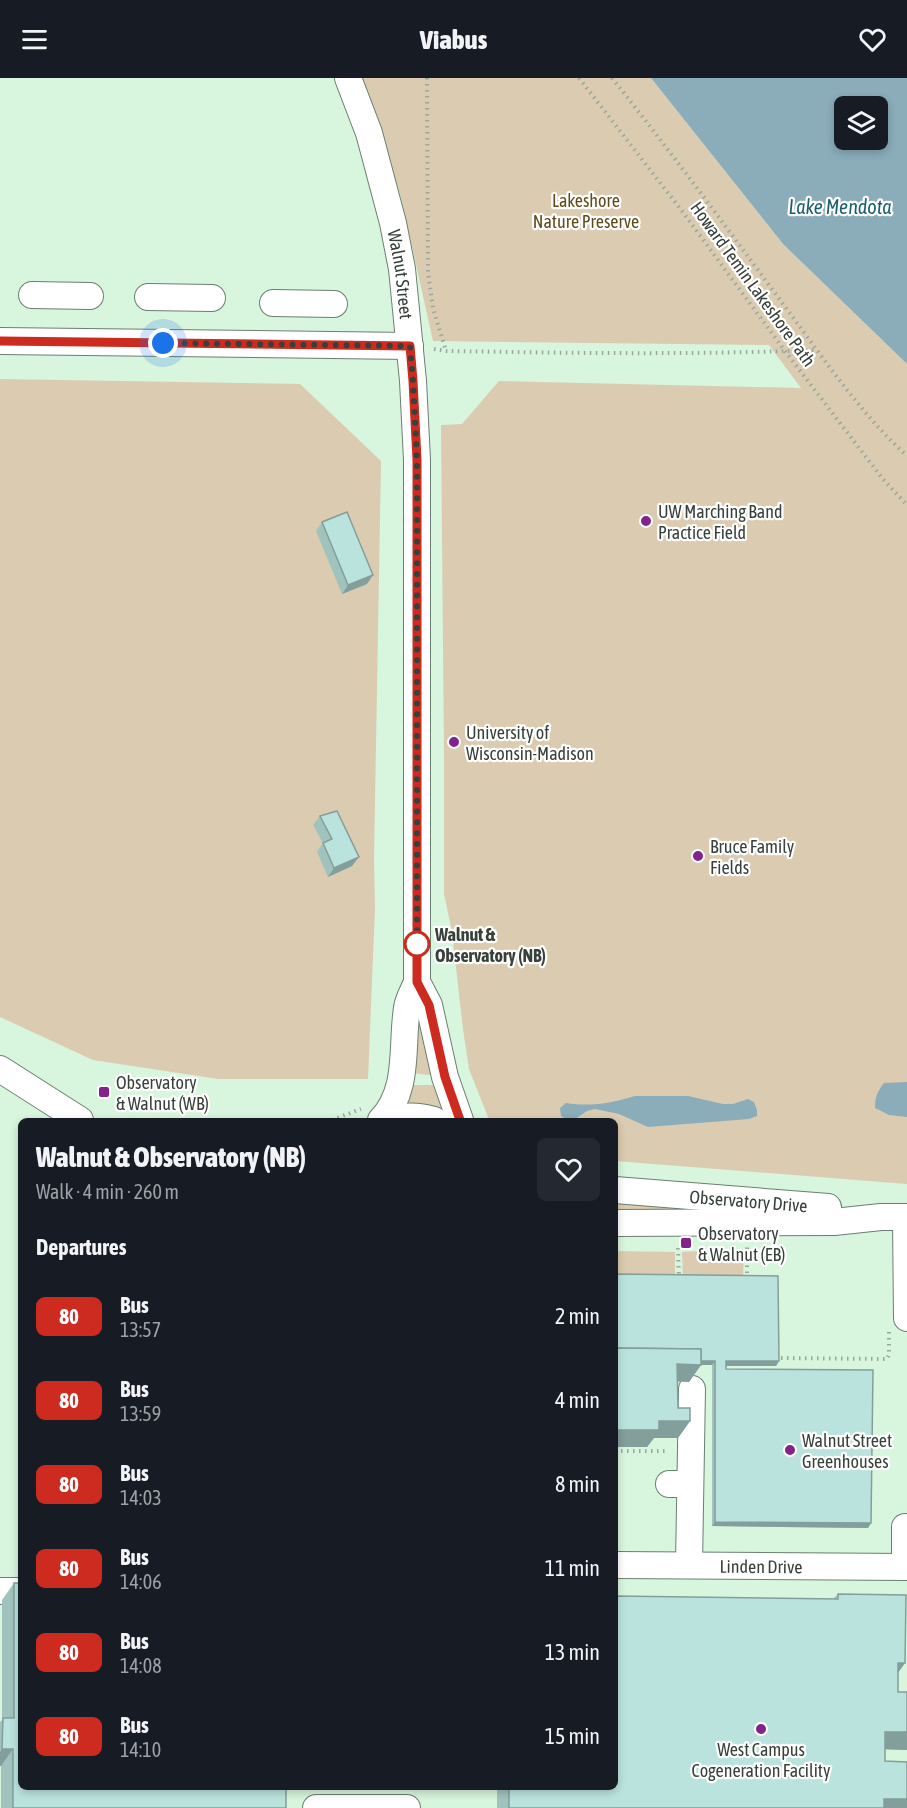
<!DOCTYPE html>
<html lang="en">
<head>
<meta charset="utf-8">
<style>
	:root { --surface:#171b24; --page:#242831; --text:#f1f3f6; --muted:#9ea1a6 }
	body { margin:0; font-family:"Asap Condensed",sans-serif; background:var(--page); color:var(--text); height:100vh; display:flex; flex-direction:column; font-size:22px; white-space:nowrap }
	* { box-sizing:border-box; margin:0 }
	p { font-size:20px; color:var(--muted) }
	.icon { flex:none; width:33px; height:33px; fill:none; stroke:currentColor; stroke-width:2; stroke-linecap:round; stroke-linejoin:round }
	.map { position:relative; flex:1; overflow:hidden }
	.details { position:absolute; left:18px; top:1040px; width:600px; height:672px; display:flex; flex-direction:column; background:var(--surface); border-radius:9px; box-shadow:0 3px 9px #0003 }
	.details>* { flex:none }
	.badge { padding:0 12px; border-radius:9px; font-size:21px; line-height:39px }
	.tools { position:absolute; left:834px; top:18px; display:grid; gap:12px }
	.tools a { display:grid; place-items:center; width:54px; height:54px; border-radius:9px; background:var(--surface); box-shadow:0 3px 9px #0003; font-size:30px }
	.you { position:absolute; width:30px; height:30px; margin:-15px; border:4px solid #fff; border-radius:50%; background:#1a73e8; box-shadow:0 0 0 9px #1a73e833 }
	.map>.badge { position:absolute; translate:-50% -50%; box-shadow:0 0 0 3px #fff }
	h2 { padding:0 18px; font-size:22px; line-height:54px }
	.round { display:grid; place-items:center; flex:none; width:63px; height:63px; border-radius:9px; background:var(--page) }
	.headline { display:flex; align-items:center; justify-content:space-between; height:102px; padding:0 18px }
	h1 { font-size:28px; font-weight:800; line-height:45px }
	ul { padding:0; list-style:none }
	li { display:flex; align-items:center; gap:18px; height:84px; padding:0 18px }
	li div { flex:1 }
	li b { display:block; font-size:22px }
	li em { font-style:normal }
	li .badge { min-width:66px; font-weight:700; text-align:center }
	header { display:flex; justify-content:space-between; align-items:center; height:78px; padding:0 18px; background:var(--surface); font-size:27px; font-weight:800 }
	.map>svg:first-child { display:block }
	.built { fill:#d8f5de; fill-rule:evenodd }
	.green { fill:#dbcbb0 }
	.water { fill:#8aadb9; fill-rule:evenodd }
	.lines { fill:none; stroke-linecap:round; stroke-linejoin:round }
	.minor-casing { stroke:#6b7f70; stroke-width:28 }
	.path { stroke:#99a79c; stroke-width:4; stroke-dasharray:1.5 4.5; stroke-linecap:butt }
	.minor { stroke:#fff; stroke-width:26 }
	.wall { fill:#a1c3be }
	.shaded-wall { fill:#839f9b }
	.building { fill:#bbe3dd; stroke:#839f9b; stroke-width:1.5 }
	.line-casing { stroke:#fff; stroke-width:14 }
	.line { stroke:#cd2b1f; stroke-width:9 }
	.walk { stroke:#374039; stroke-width:6; stroke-dasharray:0 10.8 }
	.poi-dot { fill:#84228c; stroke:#fff; stroke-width:2 }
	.stop-dot { fill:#fff; stroke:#cd2b1f; stroke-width:3 }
	.labels { text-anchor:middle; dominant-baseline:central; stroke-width:4.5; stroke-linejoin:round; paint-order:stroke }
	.park-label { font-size:18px; fill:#614a19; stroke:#fff }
	.street-label { font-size:18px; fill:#374039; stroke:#fff }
	.poi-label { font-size:18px; fill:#374039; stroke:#fff; text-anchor:start }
	.stop-label { font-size:18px; font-weight:bold; fill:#374039; stroke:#fff; text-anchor:start }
	.water-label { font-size:20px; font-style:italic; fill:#1b5e72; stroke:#fff }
</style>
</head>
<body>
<header><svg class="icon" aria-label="menu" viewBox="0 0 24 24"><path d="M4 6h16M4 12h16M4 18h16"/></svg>Viabus<svg class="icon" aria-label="heart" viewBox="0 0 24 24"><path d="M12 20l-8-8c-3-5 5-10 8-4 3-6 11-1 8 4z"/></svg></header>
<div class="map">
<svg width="907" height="1730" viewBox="0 0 907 1730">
	<rect width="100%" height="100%" fill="#ecfff0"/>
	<path class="built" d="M0,0H651L783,166L907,286V1730H0ZM21,1042H615V1708H21Z"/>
	<g class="green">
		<path d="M362,0H651L783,166L907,286V1106L615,1083V1042H490L488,1039L469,991L463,951L452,854L444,816V679L441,347L462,346L499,303L801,310L769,267L433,263L401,119Z"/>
		<path d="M0,301L300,306L381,383L374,781L375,830L368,1001H218L93,982L0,939Z"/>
		<path d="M417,948H423L434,996L427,997L414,995Z"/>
		<path d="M413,1007H437L445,1030L420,1026L406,1027Z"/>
		<path d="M615,1122L711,1129V1135L615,1136Z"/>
		<path d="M744,1172L743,1203L683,1202L682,1174L700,1173L701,1184H719V1173Z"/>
		<path d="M615,1173L675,1174V1201H615Z"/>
	</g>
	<g class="water">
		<path d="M651,0H907V286L783,166ZM844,28H878V62H844Z"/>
		<path d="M907,1004V1039L889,1037L875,1030C875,1019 877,1014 884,1005Z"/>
		<path d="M635,1018H688L723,1026H733L748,1021L754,1024L757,1032V1038L749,1041L648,1049L619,1036L595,1031L587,1033L575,1041H566L561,1038L560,1030L566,1025C591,1029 612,1025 635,1018Z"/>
	</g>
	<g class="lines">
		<g class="minor-casing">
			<g id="minor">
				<path id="s1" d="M348,0L369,55L393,145L402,191L413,303L417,382V904C414,912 408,921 407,930C401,968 410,1012 381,1042"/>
				<path d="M32,217L90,218"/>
				<path d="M148,219L212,220"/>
				<path d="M273,225L334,226"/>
				<path d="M0,263L410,268"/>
				<path d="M417,904L429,927L445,999L460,1042"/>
				<path d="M0,991L80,1042"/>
				<path d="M390,1042C404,1037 420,1038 434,1042"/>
				<path id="s2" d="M615,1112L828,1129"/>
				<path d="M906,1139L907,1240"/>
				<path d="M615,1145L834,1144L881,1139H907"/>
				<path d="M669,1406H690"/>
				<path id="s3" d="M615,1487L907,1489"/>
				<path d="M689,1487L692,1311"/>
				<path d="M905,1489V1449"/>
				<path d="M0,1513H21"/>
				<path d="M316,1730H407"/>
			</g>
		</g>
		<g class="path">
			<path d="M427,0L428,195L433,230L446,273"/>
			<path d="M579,0L682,133L785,273L840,345L882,400L907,427"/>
			<path d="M612,0C671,74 727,150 783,226C822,278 859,334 907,378"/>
			<path d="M434,271L446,273C569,275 693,277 816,272"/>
			<path d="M332,1042L361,1031"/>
			<path d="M678,1170L679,1201"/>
			<path d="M747,1201V1167"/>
			<path d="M781,1280L887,1281L889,1277V1254"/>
			<path d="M615,1373H667"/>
		</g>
		<use href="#minor" class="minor"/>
	</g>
	<g class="wall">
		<path d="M322,444L367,506L342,516L316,453Z"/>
		<path d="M320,738L352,788L328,799L317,774L323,765L313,747Z"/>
		<path d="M615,1196L779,1283L776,1288H726V1291L871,1445L868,1450L712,1448V1287H701L689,1304L677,1303L678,1330L690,1343L678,1360H654L647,1369Z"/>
		<path d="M14,1505L286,1730H1V1688H0V1644L2,1642V1522Z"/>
		<path d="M838,1516L905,1585L898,1594V1614L907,1672L885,1671V1683L907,1730H497V1708H615L834,1520Z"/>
	</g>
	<g class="shaded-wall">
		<path d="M373,497L367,506L342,516L348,507Z"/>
		<path d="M359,779L352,788L328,799L334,790Z"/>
		<path d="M615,1282L715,1283L712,1287H701L689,1304L665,1303Z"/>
		<path d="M726,1283H779L776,1288H723Z"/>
		<path d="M659,1343H690L678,1360H654L647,1369H615V1352Z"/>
		<path d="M715,1444L871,1445L868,1450L712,1448Z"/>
		<path d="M898,1585H905L893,1602Z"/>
		<path d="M885,1654H907V1672L873,1671Z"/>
		<path d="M2,1671H13L1,1688H0V1674Z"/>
		<path d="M884,1721H907V1730H878Z"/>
	</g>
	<g class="building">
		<path d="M347,434L373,497L348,507L322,444Z"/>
		<path d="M337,733L359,779L334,790L323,765L332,761L320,738Z"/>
		<path d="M615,1196L778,1198L779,1283H726V1291L873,1292L871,1445L715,1444V1283H701V1271L615,1270Z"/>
		<path d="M615,1270L701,1271V1287L677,1286L678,1330H690V1343H659V1352H615Z"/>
		<path d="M14,1505H21V1708H286V1730H13V1671H2L3,1640H14Z"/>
		<path d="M838,1516L906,1517L905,1585H898V1614H907V1654H885V1683L907,1684V1721H884V1730H509V1708H615V1518L838,1521Z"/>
	</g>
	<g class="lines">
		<g class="line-casing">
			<path id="line" d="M0,263L410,268L413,303L417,382V904L429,927L445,999L460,1042"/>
		</g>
		<use href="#line" class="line"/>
		<path class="walk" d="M163,265L410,268L413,303L417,382V871V866"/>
	</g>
	<g class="poi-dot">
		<circle cx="646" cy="443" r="6"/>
		<circle cx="454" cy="664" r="6"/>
		<circle cx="698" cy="778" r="6"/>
		<rect x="98" y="1008" width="12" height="12" rx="3"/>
		<rect x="680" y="1159" width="12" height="12" rx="3"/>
		<circle cx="790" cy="1372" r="6"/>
		<circle cx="761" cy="1651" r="6"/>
	</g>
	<circle class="stop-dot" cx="417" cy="866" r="12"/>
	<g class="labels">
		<g class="park-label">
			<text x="586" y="122">Lakeshore<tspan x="586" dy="21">Nature Preserve</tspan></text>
		</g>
		<g class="street-label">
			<text stroke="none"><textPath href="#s1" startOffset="204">Walnut Street</textPath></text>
			<text transform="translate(753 206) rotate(54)">Howard Temin Lakeshore Path</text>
			<text stroke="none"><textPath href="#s2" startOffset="134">Observatory Drive</textPath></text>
			<text stroke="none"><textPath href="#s3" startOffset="146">Linden Drive</textPath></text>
		</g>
		<g class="poi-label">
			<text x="658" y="433">UW Marching Band<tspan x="658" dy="21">Practice Field</tspan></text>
			<text x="466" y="654">University of<tspan x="466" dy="21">Wisconsin-Madison</tspan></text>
			<text x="710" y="768">Bruce Family<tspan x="710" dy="21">Fields</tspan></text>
			<text x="116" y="1004">Observatory<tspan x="116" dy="21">&amp; Walnut (WB)</tspan></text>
			<text x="698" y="1155">Observatory<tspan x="698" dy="21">&amp; Walnut (EB)</tspan></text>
			<text x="802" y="1362">Walnut Street<tspan x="802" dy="21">Greenhouses</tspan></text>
			<text x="761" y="1671" text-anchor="middle">West Campus<tspan x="761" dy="21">Cogeneration Facility</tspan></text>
		</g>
		<g class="stop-label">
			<text x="435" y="856">Walnut &amp;<tspan x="435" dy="21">Observatory (NB)</tspan></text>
		</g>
		<g class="water-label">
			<text x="840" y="128">Lake Mendota</text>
		</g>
	</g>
</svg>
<div class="tools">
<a><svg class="icon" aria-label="layers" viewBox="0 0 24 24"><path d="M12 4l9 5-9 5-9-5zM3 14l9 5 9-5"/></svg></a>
</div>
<div class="you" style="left:163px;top:265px"></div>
<section class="details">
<div class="headline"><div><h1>Walnut &amp; Observatory (NB)</h1><p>Walk · 4 min · 260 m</p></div><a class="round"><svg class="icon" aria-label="heart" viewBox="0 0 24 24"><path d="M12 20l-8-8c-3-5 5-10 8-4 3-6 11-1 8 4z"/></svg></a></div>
<h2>Departures</h2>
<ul>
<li><span class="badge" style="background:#cd2b1f;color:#fff">80</span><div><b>Bus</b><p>13:57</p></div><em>2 min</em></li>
<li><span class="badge" style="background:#cd2b1f;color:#fff">80</span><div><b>Bus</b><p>13:59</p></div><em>4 min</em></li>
<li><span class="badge" style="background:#cd2b1f;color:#fff">80</span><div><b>Bus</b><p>14:03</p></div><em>8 min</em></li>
<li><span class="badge" style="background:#cd2b1f;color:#fff">80</span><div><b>Bus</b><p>14:06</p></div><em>11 min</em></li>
<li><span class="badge" style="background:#cd2b1f;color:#fff">80</span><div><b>Bus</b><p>14:08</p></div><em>13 min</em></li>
<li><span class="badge" style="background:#cd2b1f;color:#fff">80</span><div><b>Bus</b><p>14:10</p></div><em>15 min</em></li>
</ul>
</section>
</div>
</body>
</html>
